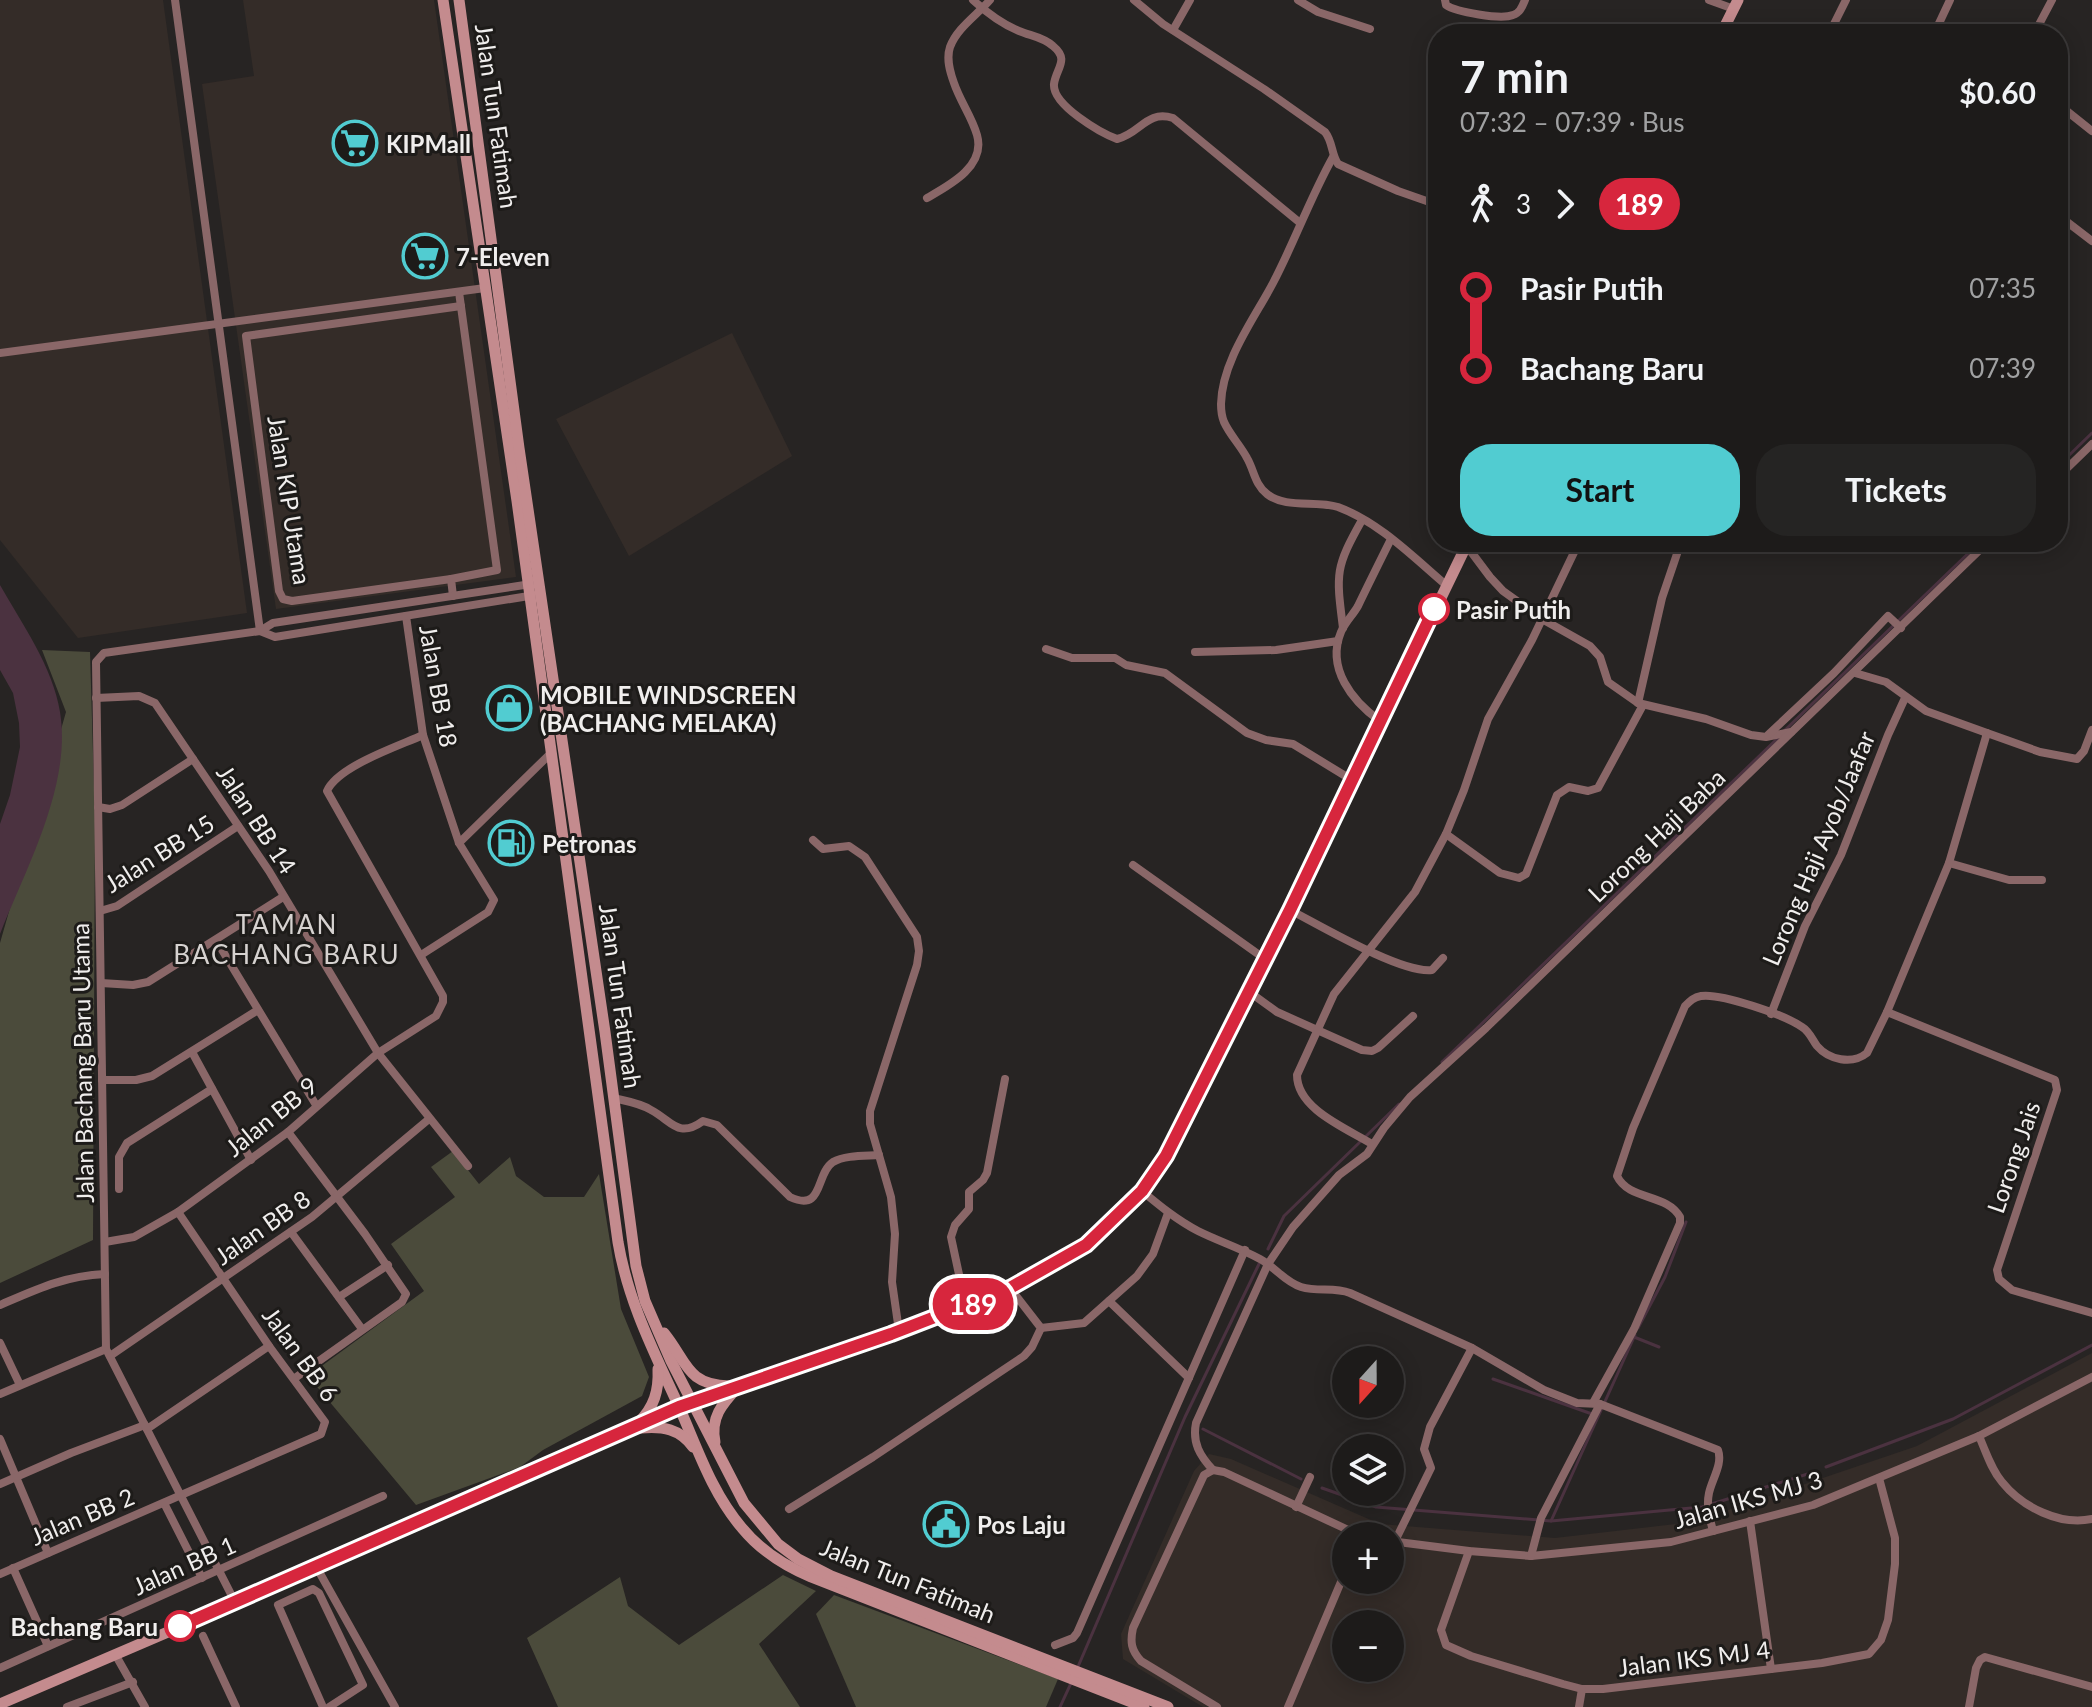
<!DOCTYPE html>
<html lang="en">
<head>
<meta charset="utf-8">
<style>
	:root { --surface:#1d1b1a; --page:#252423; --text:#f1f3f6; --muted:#a0a1a2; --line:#3b3939; --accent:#51ccd1 }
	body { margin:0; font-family:Lato,sans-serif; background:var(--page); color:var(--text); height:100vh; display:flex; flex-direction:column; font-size:30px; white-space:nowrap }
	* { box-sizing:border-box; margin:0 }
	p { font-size:26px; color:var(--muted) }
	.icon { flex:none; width:44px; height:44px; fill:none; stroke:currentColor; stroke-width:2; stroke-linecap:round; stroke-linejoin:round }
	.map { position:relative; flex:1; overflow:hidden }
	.side { position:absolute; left:1428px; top:24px; width:640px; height:528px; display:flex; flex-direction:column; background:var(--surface); border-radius:32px; box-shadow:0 4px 20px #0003,0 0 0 2px var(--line) }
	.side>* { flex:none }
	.badge { padding:0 16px; border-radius:26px; font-size:28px; line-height:52px }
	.needle { width:52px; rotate:201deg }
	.controls { position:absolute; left:1332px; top:1346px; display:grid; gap:16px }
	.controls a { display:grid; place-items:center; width:72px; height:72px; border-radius:50%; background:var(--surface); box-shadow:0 4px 20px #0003,0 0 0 2px var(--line); font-size:40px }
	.map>.badge { position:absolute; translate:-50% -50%; box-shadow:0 0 0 4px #fff }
	.legs { display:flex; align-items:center; gap:12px; height:88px; padding:0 32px; font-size:26px }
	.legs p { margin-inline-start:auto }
	.head { display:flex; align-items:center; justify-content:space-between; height:136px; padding:0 32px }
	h1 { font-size:44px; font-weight:700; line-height:60px }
	.button { display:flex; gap:16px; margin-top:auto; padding:16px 32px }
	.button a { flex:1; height:92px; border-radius:32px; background:var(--accent); color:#111; font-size:32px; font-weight:700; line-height:92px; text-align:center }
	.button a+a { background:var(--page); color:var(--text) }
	ul { padding:0 32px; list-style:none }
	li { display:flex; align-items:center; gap:28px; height:80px; font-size:30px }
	li i { display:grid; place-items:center; width:12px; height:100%; margin:0 10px; background:currentColor }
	li i::after { content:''; width:20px; height:20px; margin:-10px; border:6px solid; border-radius:50%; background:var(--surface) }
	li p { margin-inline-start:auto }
	li:first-child i { background:linear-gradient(#0000 50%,currentColor 0) }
	li:last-child i { background:linear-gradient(currentColor 50%,#0000 0) }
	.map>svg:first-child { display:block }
	.built { fill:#342c28; fill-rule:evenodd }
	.green { fill:#4b4b3b }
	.water { fill:#4b3240 }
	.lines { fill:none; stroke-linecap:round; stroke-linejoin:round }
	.stream { stroke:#4b3240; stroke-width:3 }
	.street { stroke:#8a6768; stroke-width:8 }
	.secondary { stroke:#c48b8e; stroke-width:11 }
	.line-1-casing { stroke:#fff; stroke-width:18 }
	.line-1 { stroke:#d7263d; stroke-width:12 }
	.stop-1-dot { fill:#fff; stroke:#d7263d; stroke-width:4 }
	.labels { text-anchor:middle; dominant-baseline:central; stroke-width:6; stroke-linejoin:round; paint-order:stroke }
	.street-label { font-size:24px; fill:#f0eeed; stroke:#1d1b19 }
	.poi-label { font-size:24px; font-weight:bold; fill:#f0eeed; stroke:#1d1b19; text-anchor:start }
	.stop-label { font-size:24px; font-weight:bold; fill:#f0eeed; stroke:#1d1b19; text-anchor:start }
	.neighbourhood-label { font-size:26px; letter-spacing:2px; fill:#d6d2d0; stroke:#1d1b19 }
</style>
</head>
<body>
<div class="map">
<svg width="2092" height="1707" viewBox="0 0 2092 1707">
	<rect width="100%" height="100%" fill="#272423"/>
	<g class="built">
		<path d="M0,0H163L247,613L78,638L0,540Z"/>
		<path d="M243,0H434L516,577L276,609L202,84L254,76Z"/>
		<path d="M732,333L792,456L629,556L556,419Z"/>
		<path d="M2092,1353V1707H1203L1123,1659L1121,1634L1194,1471L1209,1454L1231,1459L1380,1524L1555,1538L1693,1522L1917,1446ZM1346,1536H1390V1580H1346ZM1346,1624H1390V1668H1346Z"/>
	</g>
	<g class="green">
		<path d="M42,650L90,652L95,821L93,1240L0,1283V943L66,712Z"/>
		<path d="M453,1151L479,1184L510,1157L516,1176L544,1197H584L599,1174L621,1309L649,1377L642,1396L543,1450L520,1467L416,1505L308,1376L424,1291L391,1244L455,1197L431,1167Z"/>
		<path d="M783,1575L816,1591L759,1644L800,1707H558L527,1638L620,1577L628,1606L679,1645Z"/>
		<path d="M834,1595L1058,1679L1046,1707H856L816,1614Z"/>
	</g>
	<path class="water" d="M0,585C22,624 53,667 60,712C72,785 26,868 0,934V824L10,795L20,747L19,723L13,693L0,670Z"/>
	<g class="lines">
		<g class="stream">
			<path d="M2058,466L2092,433"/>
			<path d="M1784,731L1980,542"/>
			<path d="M1442,1062L1779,737"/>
			<path d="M1268,1249L1284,1216L1399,1104"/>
			<path d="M1638,1328L1665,1277L1686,1222"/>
			<path d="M1634,1337L1659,1347"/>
			<path d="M1493,1379L1592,1414"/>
			<path d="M1203,1429L1301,1479"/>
			<path d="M1826,1467L1953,1419L2092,1345"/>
			<path d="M1322,1488L1376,1507L1551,1521L1702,1507L1814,1472"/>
			<path d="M1551,1521L1635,1335"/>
			<path d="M1077,1669L1185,1417L1259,1264"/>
			<path d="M1060,1707L1071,1683"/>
		</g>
		<g class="street">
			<path d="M175,0L260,631"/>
			<path d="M973,0C986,12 1002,24 1019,31C1031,36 1043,37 1053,46C1070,60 1056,68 1054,84C1052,105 1101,133 1117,139C1141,133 1146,110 1173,118L1299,222"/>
			<path d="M1134,0L1163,24L1264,89L1325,132C1333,142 1331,154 1338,164L1398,191L1438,205"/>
			<path d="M1298,0L1318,12L1370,29"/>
			<path d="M1445,0L1446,5C1456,12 1501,20 1513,15C1520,13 1522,7 1525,0"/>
			<path d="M1709,0L1734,9"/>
			<path d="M1173,30L1190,0"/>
			<path d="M1829,34L1846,0"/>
			<path d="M1934,34L1950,0"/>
			<path d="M2034,34L2052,0"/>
			<path d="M2058,104L2092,131"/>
			<path d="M1333,157C1310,198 1295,241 1273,283C1254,319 1222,361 1221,404C1221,410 1222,417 1224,422C1230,435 1240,445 1247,458C1254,470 1255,485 1267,494C1286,509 1315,500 1338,507C1379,522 1413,557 1446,585"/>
			<path d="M927,198C950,185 986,166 977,135C972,117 960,101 954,83C950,72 946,59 950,47C957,28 977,15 990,0"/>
			<path d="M2058,215L2092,241"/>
			<path d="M0,353L485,288"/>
			<path d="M2058,354L2064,345"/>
			<path d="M2058,477L2092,444"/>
			<path d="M1466,545L1490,577L1503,591L1542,619L1590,646L1600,657L1608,682L1638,703L1706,719L1751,735L1766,737L1791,732"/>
			<path d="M451,579L292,601L283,599L279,591L246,336L461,306"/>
			<path d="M453,596L451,579L497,570L459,292"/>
			<path d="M406,616L423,735L459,843L494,900L488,912L421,955"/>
			<path d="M1343,628C1336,573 1335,568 1362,520"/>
			<path d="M260,631L275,637L535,595"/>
			<path d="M1046,649L1072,658H1115L1126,665L1165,673L1247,733L1266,740L1293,744L1352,780"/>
			<path d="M1195,652L1276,650L1338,641"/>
			<path d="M96,698L139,696L155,703L269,871L378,1053L468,1166"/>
			<path d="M1638,703L1662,598L1681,542"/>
			<path d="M1380,721C1352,701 1326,668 1341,632C1345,622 1353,615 1358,606C1369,583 1380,561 1391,539"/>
			<path d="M1987,733L2040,752L2077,759L2084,751L2092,730"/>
			<path d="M1768,735L1834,673L1888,616L1901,628"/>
			<path d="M98,807L110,809L122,805L193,759"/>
			<path d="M1446,834L1500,873L1519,878L1526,874L1557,795L1569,787L1588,791L1598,788L1643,705"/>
			<path d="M813,840L823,849L849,846L865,857L917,937L919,951L917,965L870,1111V1124L891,1197L895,1234L892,1282L899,1331"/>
			<path d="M459,843L550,754"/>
			<path d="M1949,863L2009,880H2042"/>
			<path d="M1133,865L1265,959"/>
			<path d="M1290,910C1319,925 1402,974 1432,970L1443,958"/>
			<path d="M100,911L117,906L238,826"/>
			<path d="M216,940L316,1105"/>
			<path d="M101,983L133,985L148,982L283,897"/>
			<path d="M1248,991L1277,1012L1362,1050L1372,1051L1378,1048L1413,1016"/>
			<path d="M1887,1012L2055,1080L2057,1090L1997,1270L1999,1279L2012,1290L2092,1313"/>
			<path d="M1771,1014L1805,926L1841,855L1888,735L1905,698"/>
			<path d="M192,1052L251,1160"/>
			<path d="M102,1080H136L152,1076L258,1010"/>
			<path d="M613,1098C626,1101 640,1103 651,1110C672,1121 678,1139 703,1121L717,1125L790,1197C824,1213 815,1174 833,1162C845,1155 865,1156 879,1155"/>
			<path d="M288,1132L365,1234L406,1294L402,1302L295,1378"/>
			<path d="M1372,1144C1346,1128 1297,1109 1297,1075L1334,994L1415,892L1446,834L1464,790L1488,719L1532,640L1579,542"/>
			<path d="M119,1189V1157L127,1143L212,1089"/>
			<path d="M1142,1191C1160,1206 1177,1220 1198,1231C1218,1241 1240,1248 1260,1259C1275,1267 1285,1282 1301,1287C1318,1292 1334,1287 1350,1293L1472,1348L1544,1390L1577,1403L1600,1404L1718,1450C1723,1464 1712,1479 1709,1493C1706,1507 1710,1519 1713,1531"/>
			<path d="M291,1232L362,1329"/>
			<path d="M105,1242L134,1237L178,1212L288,1132L378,1053L436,1016L443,1002V996L327,791C338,766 399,746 423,735"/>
			<path d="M339,1297L388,1265"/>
			<path d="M1109,1301L1189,1378"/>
			<path d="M0,1305C37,1289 64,1276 105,1274"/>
			<path d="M966,1307L951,1237L955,1225L969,1209V1192L983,1180L987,1173L1005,1079"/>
			<path d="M1041,1328L1084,1323L1137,1276L1153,1254L1168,1213"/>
			<path d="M0,1343L20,1385"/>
			<path d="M110,1356L312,1217L429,1119"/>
			<path d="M0,1394L106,1349"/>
			<path d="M1593,1403L1634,1329L1680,1223V1217C1667,1193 1629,1201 1617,1176L1633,1128L1685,1006C1690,1001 1694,997 1701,996C1721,993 1785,1015 1802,1027C1809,1031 1812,1039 1817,1046C1829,1060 1852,1065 1867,1053L1887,1012L1949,863L1987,733L1926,711L1886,682L1855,673"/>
			<path d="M147,1429L269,1346"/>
			<path d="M1979,1436C1986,1452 1991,1469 2002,1482C2022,1507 2060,1526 2092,1519"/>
			<path d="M0,1439L48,1553"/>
			<path d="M1213,1470C1200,1456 1192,1443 1196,1423L1268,1264L1293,1227L1339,1175L1367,1154L1384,1128L1410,1097L1486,1028L1988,542"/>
			<path d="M0,1484L71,1453L145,1425"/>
			<path d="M164,1503L202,1578"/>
			<path d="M1296,1507L1310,1477"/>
			<path d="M789,1509L873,1457L1024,1356L1032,1347L1041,1328L1010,1288"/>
			<path d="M1750,1521L1771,1669"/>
			<path d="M1390,1541L1469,1551L1531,1556L1671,1542L1813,1505L1979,1436L2092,1377"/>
			<path d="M1395,1541L1431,1468L1424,1449L1430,1427L1472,1348"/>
			<path d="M1469,1551L1441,1630L1446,1645L1471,1656L1563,1684L1582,1689H1603L1822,1663L1869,1654L1881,1640L1888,1620L1895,1564V1538L1879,1478"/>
			<path d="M1531,1556L1541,1518L1600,1404"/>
			<path d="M13,1568L48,1646"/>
			<path d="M317,1568L395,1707"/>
			<path d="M0,1574L321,1434L325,1422L269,1346L178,1212"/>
			<path d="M236,1604L106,1349L96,662L104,653L260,631L273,623L531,584"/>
			<path d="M203,1636L236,1707"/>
			<path d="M1055,1645L1073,1638L1077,1633L1245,1250"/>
			<path d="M115,1654L145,1707"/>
			<path d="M0,1668L383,1496"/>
			<path d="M67,1707L133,1682"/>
			<path d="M323,1707L278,1605L313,1589L319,1593L363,1685L329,1707"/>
			<path d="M1217,1707L1141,1661C1131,1650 1130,1642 1133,1628L1204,1475L1213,1470L1224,1472L1361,1536"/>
			<path d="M1288,1707L1346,1570"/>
			<path d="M1579,1707L1582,1689"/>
			<path d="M1969,1707L1976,1668L1980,1660L1985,1657L2092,1687"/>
		</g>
		<g class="secondary">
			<path d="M443,0L517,501L618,1242C628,1302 655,1354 680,1409C698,1450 712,1493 742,1528C760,1550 785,1566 811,1577L1144,1707"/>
			<path d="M459,0L519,448L605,1032L636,1266L645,1301L671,1361L744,1503L778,1544L798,1559L831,1576L1168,1707"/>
			<path d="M1721,34L1738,0"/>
			<path d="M664,1333C687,1361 686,1385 729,1386"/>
			<path d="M639,1422C654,1407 659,1391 658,1369"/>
			<path d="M641,1428C663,1426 680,1429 693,1447"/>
			<path d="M715,1442C710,1418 722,1404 738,1387"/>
			<path d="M0,1704L317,1568L679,1407L891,1334L966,1307L1028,1279L1068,1258L1103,1230L1142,1191L1166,1156L1290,910L1468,542"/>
		</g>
	</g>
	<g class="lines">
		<g class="line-1-casing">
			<path id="line-1" d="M180,1626L679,1407L891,1334L1010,1288L1086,1245L1142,1191L1166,1156L1290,910L1434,609"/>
		</g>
		<use href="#line-1" class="line-1"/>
	</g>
	<defs>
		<g id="supermarket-ring" transform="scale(2.3)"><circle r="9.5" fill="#1d1b19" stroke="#51ccd1" stroke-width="1.5"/><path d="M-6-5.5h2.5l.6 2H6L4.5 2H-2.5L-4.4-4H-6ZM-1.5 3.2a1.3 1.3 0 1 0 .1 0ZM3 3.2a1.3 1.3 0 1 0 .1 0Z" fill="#51ccd1"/></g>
		<g id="shop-ring" transform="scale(2.3)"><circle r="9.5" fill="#1d1b19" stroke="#51ccd1" stroke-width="1.5"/><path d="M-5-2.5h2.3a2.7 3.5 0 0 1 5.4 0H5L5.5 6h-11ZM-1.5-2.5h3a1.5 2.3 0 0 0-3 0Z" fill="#51ccd1"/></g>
		<g id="fuel-ring" transform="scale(2.3)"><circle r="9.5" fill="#1d1b19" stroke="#51ccd1" stroke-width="1.5"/><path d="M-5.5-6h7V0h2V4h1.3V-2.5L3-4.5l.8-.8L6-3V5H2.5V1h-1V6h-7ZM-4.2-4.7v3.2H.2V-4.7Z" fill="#51ccd1"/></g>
		<g id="civic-ring" transform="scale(2.3)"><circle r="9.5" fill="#1d1b19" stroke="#51ccd1" stroke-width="1.5"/><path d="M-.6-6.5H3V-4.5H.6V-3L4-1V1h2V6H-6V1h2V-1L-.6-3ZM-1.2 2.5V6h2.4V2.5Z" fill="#51ccd1"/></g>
	</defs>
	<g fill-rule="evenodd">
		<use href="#supermarket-ring" x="355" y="143"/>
		<use href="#supermarket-ring" x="425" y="256"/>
		<use href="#shop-ring" x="509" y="708"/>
		<use href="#fuel-ring" x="511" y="843"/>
		<use href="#civic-ring" x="946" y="1524"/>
	</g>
	<g class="stop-1-dot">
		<circle cx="1434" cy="609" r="14"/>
		<circle cx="180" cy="1626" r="14"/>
	</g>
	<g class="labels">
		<g class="street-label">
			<text transform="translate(497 116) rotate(82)">Jalan Tun Fatimah</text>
			<text transform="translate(290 500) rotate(81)">Jalan KIP Utama</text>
			<text transform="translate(439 686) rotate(80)">Jalan BB 18</text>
			<text transform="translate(257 819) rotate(57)">Jalan BB 14</text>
			<text transform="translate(1656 835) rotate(-44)">Lorong Haji Baba</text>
			<text transform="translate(1818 848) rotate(-67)">Lorong Haji Ayob/Jaafar</text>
			<text transform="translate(159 853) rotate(-32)">Jalan BB 15</text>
			<text transform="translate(621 996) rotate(82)">Jalan Tun Fatimah</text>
			<text transform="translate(82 1063) rotate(-91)">Jalan Bachang Baru Utama</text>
			<text transform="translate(271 1116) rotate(-39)">Jalan BB 9</text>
			<text transform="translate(2013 1157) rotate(-71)">Lorong Jais</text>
			<text transform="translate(262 1227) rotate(-35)">Jalan BB 8</text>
			<text transform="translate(301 1354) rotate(54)">Jalan BB 6</text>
			<text transform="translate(1748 1499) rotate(-16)">Jalan IKS MJ 3</text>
			<text transform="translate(82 1516) rotate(-23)">Jalan BB 2</text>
			<text transform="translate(184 1565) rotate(-24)">Jalan BB 1</text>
			<text transform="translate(908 1580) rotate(22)">Jalan Tun Fatimah</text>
			<text transform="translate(1694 1658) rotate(-7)">Jalan IKS MJ 4</text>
		</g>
		<g class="poi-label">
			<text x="386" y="143">KIPMall</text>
			<text x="456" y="256">7-Eleven</text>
			<text x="540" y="694">MOBILE WINDSCREEN<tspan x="540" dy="28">(BACHANG MELAKA)</tspan></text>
			<text x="542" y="843">Petronas</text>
			<text x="977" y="1524">Pos Laju</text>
		</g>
		<g class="stop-label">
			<text x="1456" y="609">Pasir Putih</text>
			<text x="158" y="1626" text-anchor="end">Bachang Baru</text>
		</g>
		<g class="neighbourhood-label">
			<text x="287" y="924">TAMAN<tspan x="287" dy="30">BACHANG BARU</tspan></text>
		</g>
	</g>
</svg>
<div class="controls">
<a><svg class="needle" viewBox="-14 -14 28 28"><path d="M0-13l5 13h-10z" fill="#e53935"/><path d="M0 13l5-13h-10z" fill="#a0a1a2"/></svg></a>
<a><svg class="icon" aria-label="layers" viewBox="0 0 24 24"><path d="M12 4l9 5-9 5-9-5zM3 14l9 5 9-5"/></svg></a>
<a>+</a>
<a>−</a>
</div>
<b class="badge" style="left:973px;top:1304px;background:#d7263d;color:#fff">189</b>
<section class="side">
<div class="head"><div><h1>7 min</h1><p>07:32 – 07:39 · Bus</p></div><b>$0.60</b></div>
<div class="legs"><svg class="icon" aria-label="walk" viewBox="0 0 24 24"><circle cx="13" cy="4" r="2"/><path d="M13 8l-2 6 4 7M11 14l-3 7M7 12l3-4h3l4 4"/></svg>3<svg class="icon" aria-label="forward" viewBox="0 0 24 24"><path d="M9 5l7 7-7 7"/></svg><b class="badge" style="background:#d7263d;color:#fff">189</b></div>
<ul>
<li><i style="color:#d7263d"></i><b>Pasir Putih</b><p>07:35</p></li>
<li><i style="color:#d7263d"></i><b>Bachang Baru</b><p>07:39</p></li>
</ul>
<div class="button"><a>Start</a><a>Tickets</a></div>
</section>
</div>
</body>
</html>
